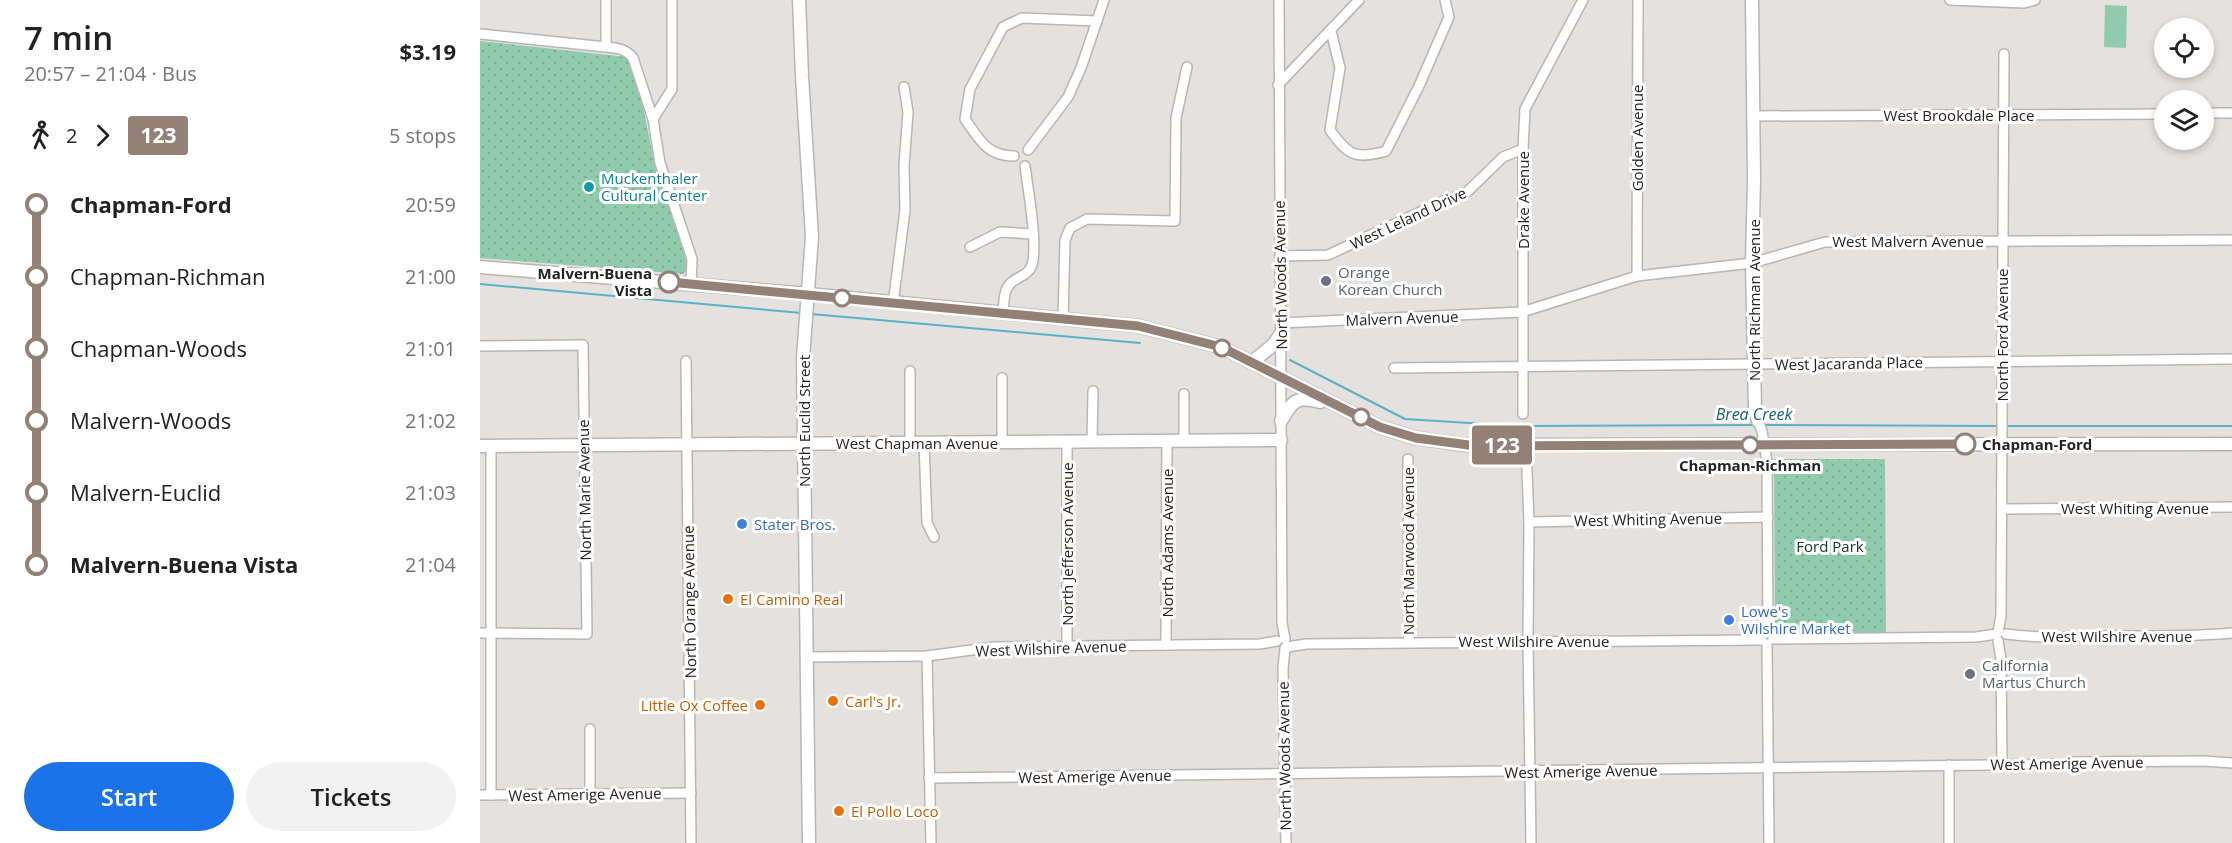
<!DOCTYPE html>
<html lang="en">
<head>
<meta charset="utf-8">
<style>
	:root { --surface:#fff; --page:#f2f2f2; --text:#222; --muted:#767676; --accent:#1a73e8 }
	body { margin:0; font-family:"Open Sans",sans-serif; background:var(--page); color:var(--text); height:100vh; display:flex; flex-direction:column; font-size:22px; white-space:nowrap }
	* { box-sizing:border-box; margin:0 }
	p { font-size:20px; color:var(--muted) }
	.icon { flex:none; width:33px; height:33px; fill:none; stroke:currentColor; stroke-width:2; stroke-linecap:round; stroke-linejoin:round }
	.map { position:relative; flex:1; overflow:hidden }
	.side { display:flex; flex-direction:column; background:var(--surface); width:480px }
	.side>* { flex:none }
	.badge { padding:0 12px; border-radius:4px; font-size:21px; line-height:39px }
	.tools { position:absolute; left:1674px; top:18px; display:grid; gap:12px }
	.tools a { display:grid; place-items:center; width:60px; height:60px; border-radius:50%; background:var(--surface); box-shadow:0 3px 9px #0003; font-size:30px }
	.map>.badge { position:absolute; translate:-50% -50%; box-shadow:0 0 0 3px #fff }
	.legs { display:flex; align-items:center; gap:9px; height:66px; padding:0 24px; font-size:20px }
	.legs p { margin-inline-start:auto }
	.headline { display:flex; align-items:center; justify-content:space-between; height:102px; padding:0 24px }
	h1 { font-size:33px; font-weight:600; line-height:45px }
	.action { display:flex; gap:12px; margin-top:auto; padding:12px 24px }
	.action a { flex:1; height:69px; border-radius:36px; background:var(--accent); color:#fff; font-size:24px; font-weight:600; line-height:69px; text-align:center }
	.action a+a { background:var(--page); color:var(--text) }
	ul { padding:0 24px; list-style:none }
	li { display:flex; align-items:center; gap:21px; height:72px; font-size:22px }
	li i { display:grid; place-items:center; width:9px; height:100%; margin:0 8px; background:currentColor }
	li i::after { content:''; width:15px; height:15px; margin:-8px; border:4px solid; border-radius:50%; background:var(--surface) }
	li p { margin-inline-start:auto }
	li:first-child i { background:linear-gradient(#0000 50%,currentColor 0) }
	li:last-child i { background:linear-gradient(currentColor 50%,#0000 0) }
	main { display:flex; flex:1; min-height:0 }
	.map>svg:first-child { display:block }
	.grass { fill:url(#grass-dots) }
	.pitch { fill:#90ccac }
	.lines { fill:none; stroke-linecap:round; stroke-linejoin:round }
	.stream { stroke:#57b3c3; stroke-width:2 }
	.street-casing { stroke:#b9b5b3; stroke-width:12 }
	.secondary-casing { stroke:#b9b5b3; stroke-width:15 }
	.street { stroke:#fff; stroke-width:9 }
	.secondary { stroke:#fff; stroke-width:12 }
	.line-1-casing { stroke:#fff; stroke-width:14 }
	.line-1 { stroke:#938177; stroke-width:9 }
	.culture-dot { fill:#0f9aa8; stroke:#fff; stroke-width:2 }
	.worship-dot { fill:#6b7280; stroke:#fff; stroke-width:2 }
	.stop-1-dot { fill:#fff; stroke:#938177; stroke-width:3 }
	.shop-dot { fill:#3f7fe0; stroke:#fff; stroke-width:2 }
	.food-dot { fill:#e8710a; stroke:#fff; stroke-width:2 }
	.labels { text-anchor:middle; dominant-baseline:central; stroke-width:6; stroke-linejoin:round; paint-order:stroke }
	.street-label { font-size:15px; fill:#242322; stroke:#fff }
	.culture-label { font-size:15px; fill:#0d838f; stroke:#fff; text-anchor:start }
	.worship-label { font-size:15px; fill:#5b616d; stroke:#fff; text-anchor:start }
	.stop-label { font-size:15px; font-weight:bold; fill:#242322; stroke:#fff; text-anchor:end }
	.shop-label { font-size:15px; fill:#366cbe; stroke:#fff; text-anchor:start }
	.park-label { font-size:15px; fill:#143425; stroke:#fff }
	.food-label { font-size:15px; fill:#c56008; stroke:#fff; text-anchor:start }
	.water-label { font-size:16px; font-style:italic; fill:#16626d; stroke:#fff }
</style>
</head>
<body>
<main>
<section class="side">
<div class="headline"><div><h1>7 min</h1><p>20:57 – 21:04 · Bus</p></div><b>$3.19</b></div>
<div class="legs"><svg class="icon" aria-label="walk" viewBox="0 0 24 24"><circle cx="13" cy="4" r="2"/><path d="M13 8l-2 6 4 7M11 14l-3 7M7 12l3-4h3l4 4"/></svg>2<svg class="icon" aria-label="forward" viewBox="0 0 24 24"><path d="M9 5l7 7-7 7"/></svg><b class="badge" style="background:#938177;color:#fff">123</b><p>5 stops</p></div>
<ul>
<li><i style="color:#938177"></i><b>Chapman-Ford</b><p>20:59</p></li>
<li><i style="color:#938177"></i><span>Chapman-Richman</span><p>21:00</p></li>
<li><i style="color:#938177"></i><span>Chapman-Woods</span><p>21:01</p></li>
<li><i style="color:#938177"></i><span>Malvern-Woods</span><p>21:02</p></li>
<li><i style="color:#938177"></i><span>Malvern-Euclid</span><p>21:03</p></li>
<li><i style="color:#938177"></i><b>Malvern-Buena Vista</b><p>21:04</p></li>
</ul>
<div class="action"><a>Start</a><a>Tickets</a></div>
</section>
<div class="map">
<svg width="1752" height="843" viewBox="0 0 1752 843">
	<defs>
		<pattern id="grass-dots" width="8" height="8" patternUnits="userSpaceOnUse" patternTransform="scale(1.5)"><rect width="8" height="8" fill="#90ccac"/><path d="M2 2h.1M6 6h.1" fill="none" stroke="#7caf94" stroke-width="1.8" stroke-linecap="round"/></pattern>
	</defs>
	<rect width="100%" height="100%" fill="#e4e1df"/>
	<g class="grass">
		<path d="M0,41L147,57L162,101L175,167L209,264L204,274L0,258Z"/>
		<path d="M1294,459H1405L1406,633L1295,634Z"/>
	</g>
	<path class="pitch" d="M1625,5L1647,6L1646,48L1624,47Z"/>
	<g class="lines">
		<g class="stream">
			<path d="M0,284L322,313"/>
			<path d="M331,314L660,343"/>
			<path d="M810,360L925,419L1037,426L1275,425"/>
			<path d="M1284,425L1518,426"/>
			<path d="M1524,426H1752"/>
		</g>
		<g class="street-casing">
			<g id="street">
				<path d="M126,0V47"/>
				<path d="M799,0L802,622L805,639"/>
				<path d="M1470,0L1544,3L1555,0"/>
				<path d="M851,31L860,68L850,130C868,155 875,160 906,151L939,86L969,17L965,0"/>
				<path d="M0,34L126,47C138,48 146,49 153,58L173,119L180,163L212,259L211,284"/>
				<path d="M798,85L879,0"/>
				<path d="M1724,113H1752"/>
				<path d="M1273,116L1684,114"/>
				<path d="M173,119L192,89V0"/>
				<path d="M548,150L588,97L601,68L624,0"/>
				<path d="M534,156C507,156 499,139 485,119L490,89L523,27L542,18L617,21"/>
				<path d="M490,247L520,232L553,234"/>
				<path d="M800,256L848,255L966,200L986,193L1023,157L1043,149"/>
				<path d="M1157,276L1158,0"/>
				<path d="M413,304L425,210L424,166L428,112L424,87"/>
				<path d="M523,314C524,304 523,290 531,283C538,276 548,276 552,265C558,245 548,189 545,166"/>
				<path d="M583,320L585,240L590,228L607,219L695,221L696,118L707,67"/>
				<path d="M801,323L1042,312L1157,276L1272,263L1345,242L1752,240"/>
				<path d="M0,346L103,345L107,634L0,633"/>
				<path d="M206,361L211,843"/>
				<path d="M914,368L1752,359"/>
				<path d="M522,378V442"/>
				<path d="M704,394V441"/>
				<path d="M1043,414V149L1045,109L1103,0"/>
				<path d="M1278,421L1282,431L1287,462L1288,633"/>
				<path d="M612,442L613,391"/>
				<path d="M430,443V371"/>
				<path d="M444,443L447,523L454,537"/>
				<path d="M1046,445L1049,522L1048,641L1051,843"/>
				<path d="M928,459L929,642"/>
				<path d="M1522,509L1752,507"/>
				<path d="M1049,522L1288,517"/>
				<path d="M1518,632L1521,616L1524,54"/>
				<path d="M1526,634C1561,639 1597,636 1632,636C1672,636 1712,637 1752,633"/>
				<path d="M1293,639L1496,637L1517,634"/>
				<path d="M1518,641L1521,659L1522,765"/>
				<path d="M1287,644L1289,843"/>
				<path d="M686,645L687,441"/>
				<path d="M587,646V442"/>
				<path d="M807,647L826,644L1282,640"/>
				<path d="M805,648L803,668L806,843"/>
				<path d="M447,656L451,843"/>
				<path d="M326,657L447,656L514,647L780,644L797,641"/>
				<path d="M110,729V794"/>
				<path d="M1469,765V843"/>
				<path d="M449,778L1586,764L1592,762L1724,761L1752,763"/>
				<path d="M0,795L211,793"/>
				<path d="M11,795V446"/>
			</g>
		</g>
		<g class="secondary-casing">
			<g id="secondary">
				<path d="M319,0L322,76L332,237L323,358L329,843"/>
				<path d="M1272,0L1274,180L1272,263L1275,410L1278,421"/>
				<path d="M0,267L328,294L658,326L741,347L900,427L936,438L986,445L1752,444"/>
				<path d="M772,362L793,345L802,332"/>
				<path d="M801,421C813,400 816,396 840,402"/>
				<path d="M0,446L801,440"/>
			</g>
		</g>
		<use href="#street" class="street"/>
		<use href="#secondary" class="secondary"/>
	</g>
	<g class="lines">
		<g class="line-1-casing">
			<path id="line-1" d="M189,282L658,326L741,347L900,427L936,438L996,446L1485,444"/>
		</g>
		<use href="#line-1" class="line-1"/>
	</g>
	<circle class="culture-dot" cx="109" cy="187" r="6"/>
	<g class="worship-dot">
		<circle cx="846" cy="281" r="6"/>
		<circle cx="1490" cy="674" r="6"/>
	</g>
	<g class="stop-1-dot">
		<circle cx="189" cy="282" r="10"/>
		<circle cx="362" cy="298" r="8"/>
		<circle cx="742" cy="348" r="8"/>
		<circle cx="881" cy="417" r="8"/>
		<circle cx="1485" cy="444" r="10"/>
		<circle cx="1270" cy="445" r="8"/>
	</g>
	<g class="shop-dot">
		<circle cx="262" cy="524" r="6"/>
		<circle cx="1249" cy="620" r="6"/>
	</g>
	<g class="food-dot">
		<circle cx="248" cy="599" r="6"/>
		<circle cx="353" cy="701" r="6"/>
		<circle cx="280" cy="705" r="6"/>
		<circle cx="359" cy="811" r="6"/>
	</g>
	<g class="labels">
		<g class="street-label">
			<text x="1479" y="115">West Brookdale Place</text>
			<text transform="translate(1157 138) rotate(-90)">Golden Avenue</text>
			<text transform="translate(1043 200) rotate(-90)">Drake Avenue</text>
			<text transform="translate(928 218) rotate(-25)">West Leland Drive</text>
			<text x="1428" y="241">West Malvern Avenue</text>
			<text transform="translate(800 275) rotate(-91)">North Woods Avenue</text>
			<text transform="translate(1274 300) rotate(-90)">North Richman Avenue</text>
			<text transform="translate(922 318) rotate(-2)">Malvern Avenue</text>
			<text transform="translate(1522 335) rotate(-90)">North Ford Avenue</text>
			<text transform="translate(1369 363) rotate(-1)">West Jacaranda Place</text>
			<text transform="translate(324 421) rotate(-90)">North Euclid Street</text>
			<text x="437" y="443">West Chapman Avenue</text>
			<text transform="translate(104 490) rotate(-91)">North Marie Avenue</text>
			<text x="1655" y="508">West Whiting Avenue</text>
			<text transform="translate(1168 519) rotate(-1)">West Whiting Avenue</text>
			<text transform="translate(687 543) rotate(-90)">North Adams Avenue</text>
			<text transform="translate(587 544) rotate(-90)">North Jefferson Avenue</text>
			<text transform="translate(928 551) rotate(-90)">North Marwood Avenue</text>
			<text transform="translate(209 602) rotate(-91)">North Orange Avenue</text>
			<text x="1637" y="636">West Wilshire Avenue</text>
			<text x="1054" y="641">West Wilshire Avenue</text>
			<text transform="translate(571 648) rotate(-2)">West Wilshire Avenue</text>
			<text transform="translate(804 756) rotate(-91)">North Woods Avenue</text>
			<text transform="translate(1587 763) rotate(-1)">West Amerige Avenue</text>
			<text transform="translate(1101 771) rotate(-1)">West Amerige Avenue</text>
			<text transform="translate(615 776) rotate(-1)">West Amerige Avenue</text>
			<text transform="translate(105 794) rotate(-1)">West Amerige Avenue</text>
		</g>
		<g class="culture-label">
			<text x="121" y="178">Muckenthaler<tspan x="121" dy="17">Cultural Center</tspan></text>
		</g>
		<g class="worship-label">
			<text x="858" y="272">Orange<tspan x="858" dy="17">Korean Church</tspan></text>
			<text x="1502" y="665">California<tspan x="1502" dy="17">Martus Church</tspan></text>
		</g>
		<g class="stop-label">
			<text x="172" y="273">Malvern-Buena<tspan x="172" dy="17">Vista</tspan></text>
			<text x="1502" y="444" text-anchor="start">Chapman-Ford</text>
			<text x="1270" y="465" text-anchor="middle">Chapman-Richman</text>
		</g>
		<g class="shop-label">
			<text x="274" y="524">Stater Bros.</text>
			<text x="1261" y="611">Lowe's<tspan x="1261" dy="17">Wilshire Market</tspan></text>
		</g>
		<g class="park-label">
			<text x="1350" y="546">Ford Park</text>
		</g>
		<g class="food-label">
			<text x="260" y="599">El Camino Real</text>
			<text x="365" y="701">Carl's Jr.</text>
			<text x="268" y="705" text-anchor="end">Little Ox Coffee</text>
			<text x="371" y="811">El Pollo Loco</text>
		</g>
		<g class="water-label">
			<text x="1274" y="414">Brea Creek</text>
		</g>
	</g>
</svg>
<div class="tools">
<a><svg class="icon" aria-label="locate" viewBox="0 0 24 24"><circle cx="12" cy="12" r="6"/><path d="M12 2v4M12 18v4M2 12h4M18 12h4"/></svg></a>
<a><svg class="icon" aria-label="layers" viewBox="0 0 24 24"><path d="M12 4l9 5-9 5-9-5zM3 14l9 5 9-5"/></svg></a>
</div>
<b class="badge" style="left:1022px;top:445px;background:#938177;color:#fff">123</b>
</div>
</main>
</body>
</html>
